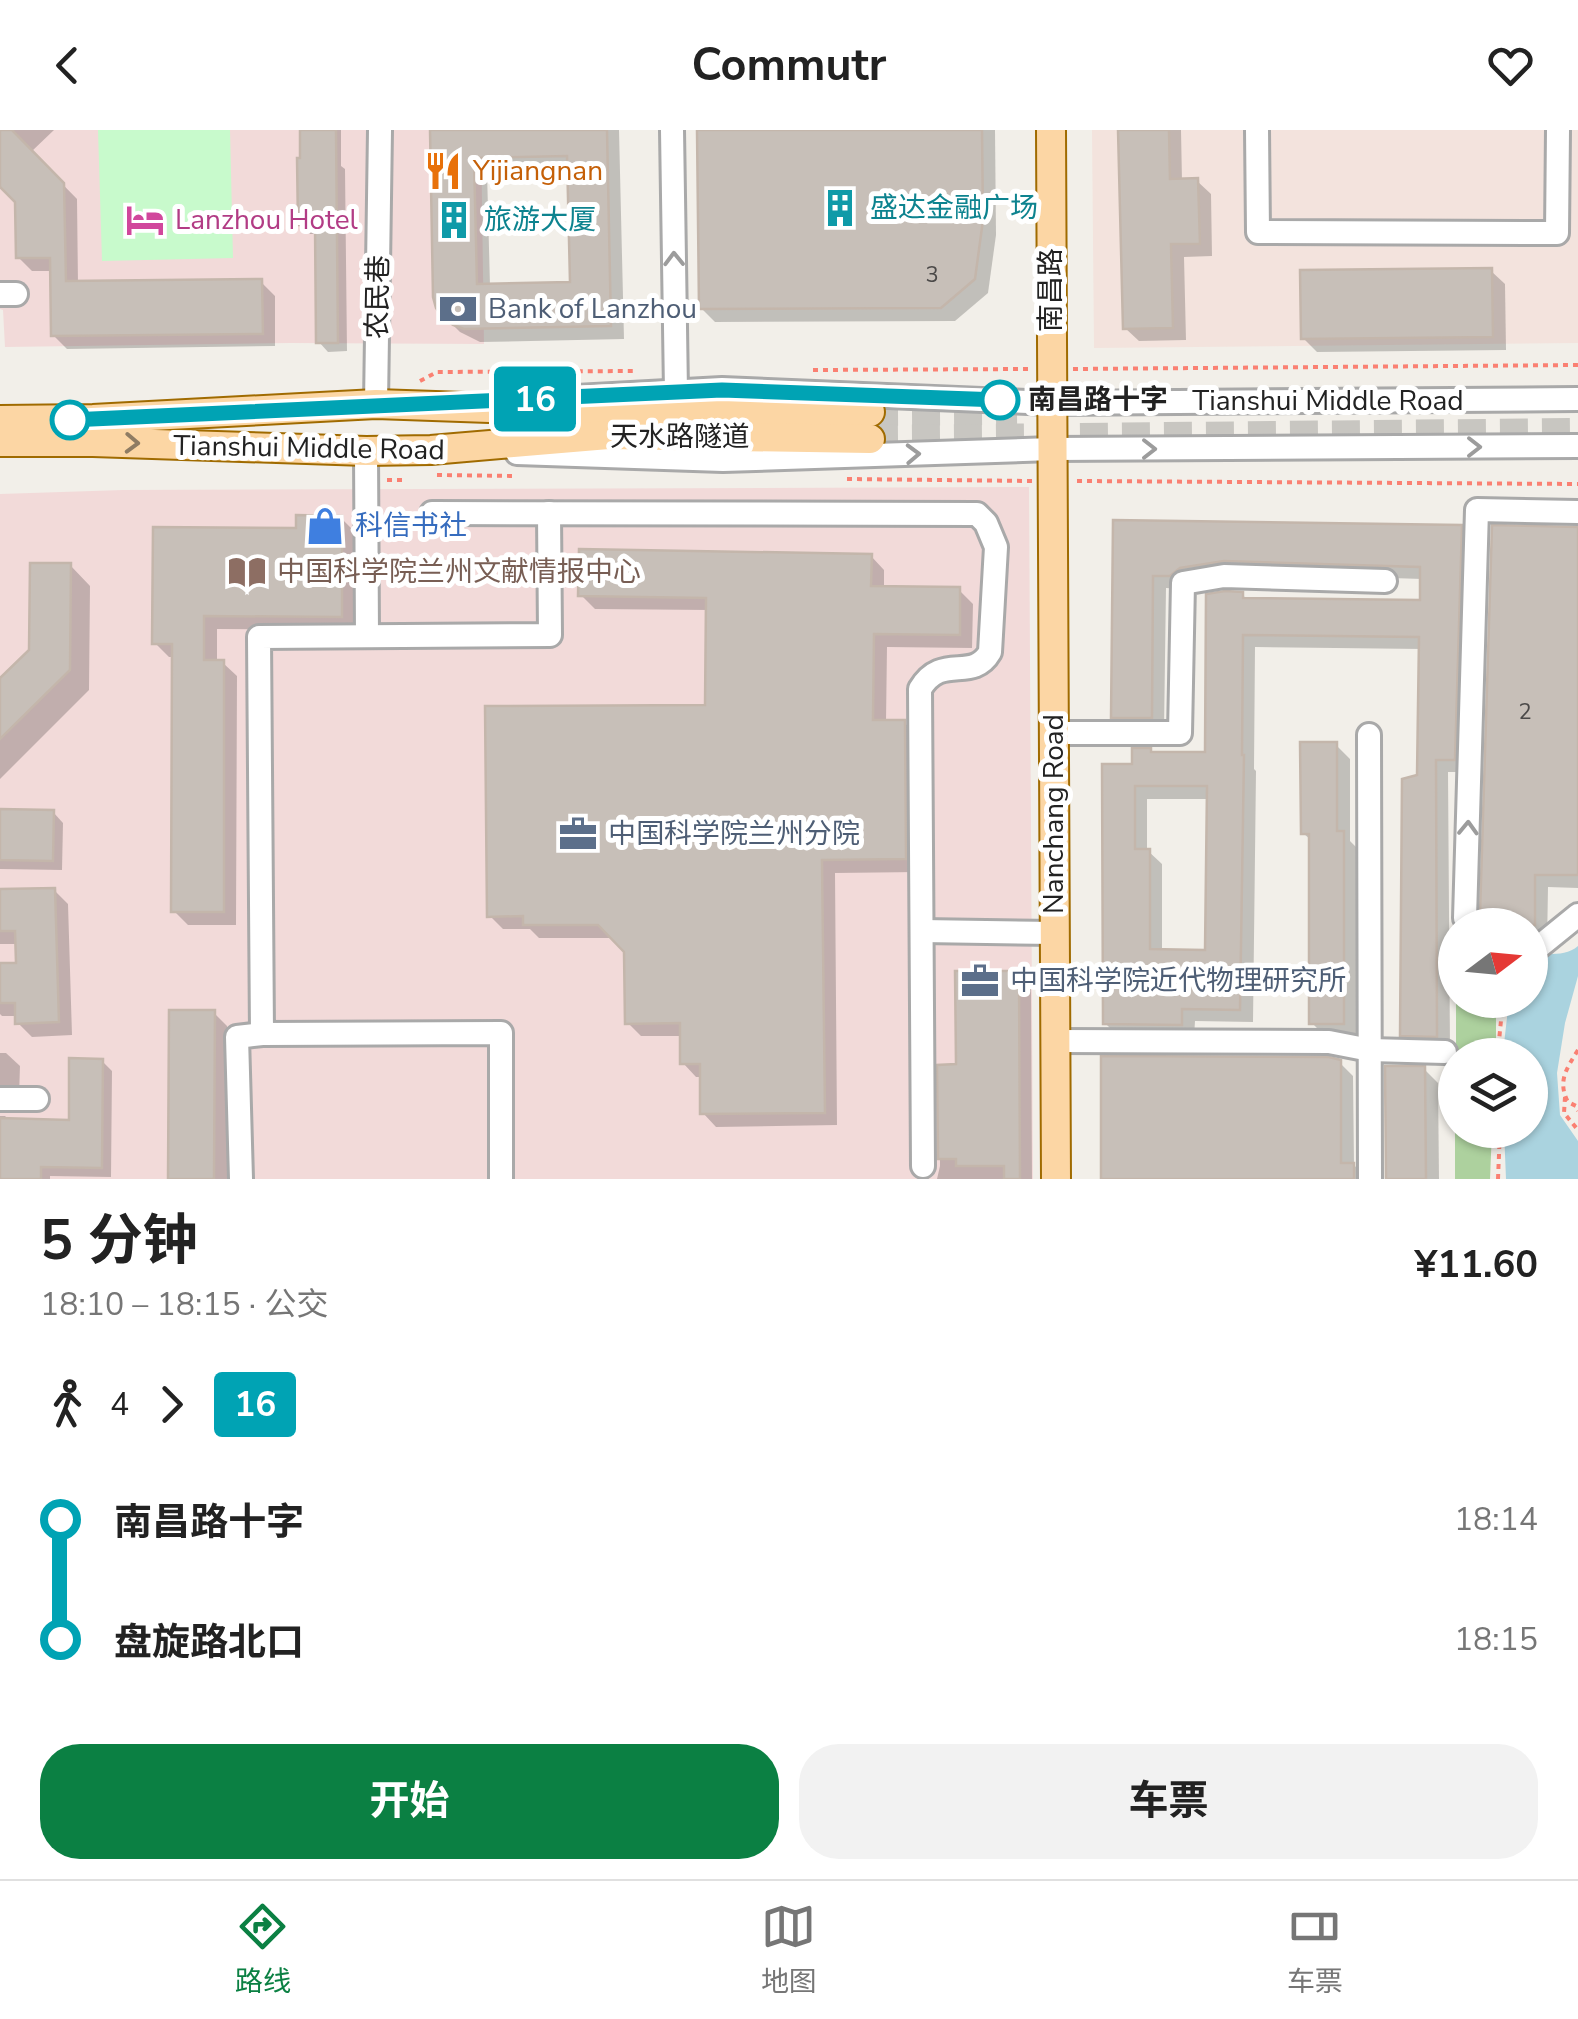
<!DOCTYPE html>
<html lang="zh">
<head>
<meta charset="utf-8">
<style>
	:root { --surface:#fff; --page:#f2f2f2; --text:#222; --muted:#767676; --line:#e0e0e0; --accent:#0b8043 }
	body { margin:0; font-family:"Nunito Sans","Noto Sans SC",sans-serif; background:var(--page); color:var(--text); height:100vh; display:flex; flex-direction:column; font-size:38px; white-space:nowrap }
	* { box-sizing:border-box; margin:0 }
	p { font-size:32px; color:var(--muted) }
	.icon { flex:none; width:55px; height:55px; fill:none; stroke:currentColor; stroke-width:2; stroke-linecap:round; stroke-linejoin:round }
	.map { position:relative; height:1049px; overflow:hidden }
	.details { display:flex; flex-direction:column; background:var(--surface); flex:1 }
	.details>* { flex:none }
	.badge { padding:0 20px; border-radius:8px; font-size:35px; line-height:65px }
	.needle { width:65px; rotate:74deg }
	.controls { position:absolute; left:1438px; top:778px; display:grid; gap:20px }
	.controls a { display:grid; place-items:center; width:110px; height:110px; border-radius:50%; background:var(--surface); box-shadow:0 2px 8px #0004; font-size:50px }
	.map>.badge { position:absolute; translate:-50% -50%; box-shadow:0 0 0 5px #fff }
	.legs { display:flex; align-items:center; gap:15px; height:110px; padding:0 40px; font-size:32px }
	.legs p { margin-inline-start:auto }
	.head { display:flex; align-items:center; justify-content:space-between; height:170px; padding:0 40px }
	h1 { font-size:55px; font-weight:700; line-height:75px }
	.action { display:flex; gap:20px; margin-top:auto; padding:20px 40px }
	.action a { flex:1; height:115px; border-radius:40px; background:var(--accent); color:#fff; font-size:40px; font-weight:700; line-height:115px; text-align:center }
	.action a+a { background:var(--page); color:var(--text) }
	ul { padding:0 40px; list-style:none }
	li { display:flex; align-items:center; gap:35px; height:120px; font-size:38px }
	li i { display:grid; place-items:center; width:15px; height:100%; margin:0 12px; background:currentColor }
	li i::after { content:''; width:25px; height:25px; margin:-12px; border:8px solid; border-radius:50%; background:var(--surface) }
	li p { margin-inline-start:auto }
	li:first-child i { background:linear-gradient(#0000 50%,currentColor 0) }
	li:last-child i { background:linear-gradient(currentColor 50%,#0000 0) }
	header { display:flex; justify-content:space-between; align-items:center; height:130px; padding:0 40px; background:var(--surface); font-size:45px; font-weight:700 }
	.tab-bar { display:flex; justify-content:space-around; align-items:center; height:140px; border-top:2px solid var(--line); background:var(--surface); font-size:28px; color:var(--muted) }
	.tab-bar a { display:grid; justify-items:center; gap:5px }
	.tab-bar .selected { color:var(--accent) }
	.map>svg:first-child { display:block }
	.commercial { fill:#f2dad9 }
	.military { fill:#f3e3dd }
	.forest { fill:#add19e }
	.park { fill:#c8facc }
	.water { fill:#aad3df }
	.shadow { fill:#0003; fill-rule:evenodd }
	.building { fill:#c7bfb8; stroke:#c4b6ab; stroke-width:2.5; fill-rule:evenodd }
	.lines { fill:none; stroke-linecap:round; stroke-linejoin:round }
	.major-tunnel { stroke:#c8c6c1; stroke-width:28; stroke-dasharray:28 14; stroke-linecap:butt }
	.minor-casing { stroke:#a9a9a9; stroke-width:28 }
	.major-casing { stroke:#a06b00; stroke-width:32 }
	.path { stroke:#fa8072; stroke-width:4; stroke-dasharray:5 5; stroke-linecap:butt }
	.minor { stroke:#fff; stroke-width:22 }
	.major { stroke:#fcd6a4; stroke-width:28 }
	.oneway { stroke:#9c9c9c }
	.oneway2 { stroke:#8f7c63 }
	.line-1-casing { stroke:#fff; stroke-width:22 }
	.line-1 { stroke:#00a3b4; stroke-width:15 }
	.stop-1-dot { fill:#fff; stroke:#00a3b4; stroke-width:5 }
	.labels { text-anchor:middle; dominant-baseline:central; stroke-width:10; stroke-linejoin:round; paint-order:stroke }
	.number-label { font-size:22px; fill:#4b4948 }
	.food-label { font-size:28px; fill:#c56008; stroke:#fff; text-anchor:start }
	.culture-label { font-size:28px; fill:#0d838f; stroke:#fff; text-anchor:start }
	.hotel-label { font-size:28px; fill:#b23c85; stroke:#fff; text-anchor:start }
	.street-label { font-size:28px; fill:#222; stroke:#fff }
	.service-label { font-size:28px; fill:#4e5e75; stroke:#fff; text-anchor:start }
	.stop-label { font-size:28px; font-weight:bold; fill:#222; stroke:#fff; text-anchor:start }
	.shop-label { font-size:28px; fill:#366cbe; stroke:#fff; text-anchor:start }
	.education-label { font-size:28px; fill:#785e54; stroke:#fff; text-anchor:start }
</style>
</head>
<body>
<header><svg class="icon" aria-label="back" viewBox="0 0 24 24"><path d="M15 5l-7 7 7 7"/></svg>Commutr<svg class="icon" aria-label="heart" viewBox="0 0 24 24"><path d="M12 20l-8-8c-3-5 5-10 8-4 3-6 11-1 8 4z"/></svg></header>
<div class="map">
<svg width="1578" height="1049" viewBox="0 0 1578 1049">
	<rect width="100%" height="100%" fill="#f2efe9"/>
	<g class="commercial">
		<path d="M0,0H481L484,214L290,213L5,217L3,180L0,179Z"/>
		<path d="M1029,357L1033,1049H0V364L123,360Z"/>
	</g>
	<path class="military" d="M1092,0H1578V213L1094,218Z"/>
	<g class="forest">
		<path d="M1456,870H1496V909L1489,925H1456Z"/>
		<path d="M1455,1000H1492L1490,1049H1455Z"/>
	</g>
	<path class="park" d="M98,0H230L233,128L102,131Z"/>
	<path class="water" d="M1578,816V846L1565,893L1557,943L1560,985L1578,1011V1049H1506L1504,1000H1530V925H1498L1504,914L1509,870H1530V835L1542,824C1554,824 1568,825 1578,816Z"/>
	<g class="shadow">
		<path d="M0,0H54L31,22L77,69L78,154L261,152L275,166V216L67,219L53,205L52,141H32L18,127L17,71L0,54Z"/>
		<path d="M302,0H341V36L345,39L347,221L328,222L319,212L317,104H310L301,94Z"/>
		<path d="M433,0H619L624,209L480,212L460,202L445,187ZM570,39L573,154L490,156L487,41Z"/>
		<path d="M700,0H995L996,105L988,163L955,191L715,192L701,178Z"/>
		<path d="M1121,0H1181L1182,51H1197L1211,64L1212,126L1184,127L1186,210L1139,211L1125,198Z"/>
		<path d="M1491,141L1505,154L1506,220L1317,222L1303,208Z"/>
		<path d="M341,388L355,402L354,500L217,499V533H223L237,546L236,795H188L174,781L175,527H169L155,513L298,401Z"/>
		<path d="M1115,392L1460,397L1474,411L1467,642H1448L1450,919L1416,918L1402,905L1420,647L1422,519L1255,517L1254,639L1256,641L1253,892L1195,891L1194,907L1118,906L1105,893L1134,637L1150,620L1154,625H1207L1242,464L1248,471L1422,472V449L1239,443L1184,459L1166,458L1164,600H1126L1113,587ZM1147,669H1210L1208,822H1162V734L1147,720Z"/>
		<path d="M1578,399V758L1548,757L1547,815L1530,817V795H1486Z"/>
		<path d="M871,426L884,440V459L959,460L973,474L972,518L887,517L886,592H904L917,606L919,742L835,743L837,995L716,997L703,983L702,947H696L683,933L682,906H641L627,892V821L614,808H539L530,799H503L489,785L707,577L708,480L595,479L581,465Z"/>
		<path d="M70,435L90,456L89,560L0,649V552L32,521Z"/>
		<path d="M1336,615L1350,629V711L1357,718V907H1326L1312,893V711L1303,703Z"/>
		<path d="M0,681L53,682L63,693L62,740L0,739Z"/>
		<path d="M54,760L68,774L72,905L32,907L18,893V886H2L0,884V836L18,835V814H0V762Z"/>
		<path d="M1018,844L1031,857L1032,1049H937L940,1036V937H958Z"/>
		<path d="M213,882L227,896V1049H171Z"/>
		<path d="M0,923H6L20,936L19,967L0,974Z"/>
		<path d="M102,931L112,941L111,1047L50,1046V1049H0V986H5L10,991L71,993Z"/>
		<path d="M1339,932L1353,946L1354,1035L1367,1049H1104Z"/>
		<path d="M1424,939L1438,953L1439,1049H1388Z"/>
	</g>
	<g class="building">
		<path d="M0,0H12L64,53L66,151L262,149L263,204L51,206L50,128H16L15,72L0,57Z"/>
		<path d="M300,0H336L338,213H316L315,95H298L297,28H300Z"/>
		<path d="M430,0H607L611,196L464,199L453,195L443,188L436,178L433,167ZM567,26L570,152L477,154L474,28Z"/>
		<path d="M697,0H982L983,90L975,149L941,178L699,179Z"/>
		<path d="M1118,0H1169L1170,49L1198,48L1200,114H1171L1173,198L1123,199Z"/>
		<path d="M1492,138L1493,207L1301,209L1300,140Z"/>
		<path d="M296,385L342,386V487L204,486V530H224V782H171L172,514H152L153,397L296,398Z"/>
		<path d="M1113,390L1462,395L1455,630H1436L1437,907L1400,906L1402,649L1417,645L1419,507L1243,505L1242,625H1244L1240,880L1182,879V895L1103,894L1102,634H1132V618H1151V622H1205L1206,464L1225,461L1243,462V468L1420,470V437L1224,431L1180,438L1170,446H1153L1152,588H1111ZM1135,656H1207L1205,820L1150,819V719H1135Z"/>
		<path d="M1492,395L1578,397V745H1535V795H1484L1480,784Z"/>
		<path d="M579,419L872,424L871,456L960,457V505L874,504L873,590H905L906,729L822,730L825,983L700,984V934H680V893L625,894L624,822L598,795H523V786L487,787L485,576L705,575L706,468L578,466Z"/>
		<path d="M30,433H71L70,540L0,609V548L29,520Z"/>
		<path d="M1300,612H1337V701H1344V894H1309V704H1301Z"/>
		<path d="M0,679L54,680L53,731L0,730Z"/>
		<path d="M55,758L59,892L15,894V873H0V833H16L15,801H0V759Z"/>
		<path d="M955,841H1019L1020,1049H1004V1036H956V1029H938L937,935L956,934Z"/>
		<path d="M169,880H215L214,1049H168Z"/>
		<path d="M1101,926L1329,927L1341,930V1033H1354V1049H1101Z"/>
		<path d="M69,928L103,929L102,1038L41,1037V1049H0V988L69,990Z"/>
		<path d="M1385,936H1425L1426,1049H1386Z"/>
	</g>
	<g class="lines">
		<g class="major-tunnel">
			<path d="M870,282L1017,281"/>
			<path d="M870,309L1578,302"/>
		</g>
		<g class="minor-casing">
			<g id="minor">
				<path d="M672,0L676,262"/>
				<path d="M1257,0L1258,102L1557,103L1558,0"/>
				<path d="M0,164H16"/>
				<path d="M540,269L722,259L1051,273L1578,269"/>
				<path d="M376,274L380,0"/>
				<path d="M366,321L367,506"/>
				<path d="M517,323L723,330L1052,319L1578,316"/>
				<path d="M432,383L977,384L986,393L996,417L990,522C972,553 942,522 920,559L923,1036"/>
				<path d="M1053,603H1180L1183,453L1224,446L1385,451"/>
				<path d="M1369,605L1370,1049"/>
				<path d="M1469,795L1465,788L1477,380L1578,382"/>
				<path d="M922,801L1055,803"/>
				<path d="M1530,824L1578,785"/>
				<path d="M1055,911L1329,912L1370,920L1445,922"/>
				<path d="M0,969H37"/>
				<path d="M241,1049L237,907L262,904"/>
				<path d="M501,1049V903L262,904L259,507L550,505L549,383"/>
			</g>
		</g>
		<g class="major-casing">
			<g id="major">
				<path d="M1051,0L1056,1049"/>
				<path d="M0,290L93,289L376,274L608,282H870"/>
				<path d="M0,312H93L366,321L431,320L608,305L870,309"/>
			</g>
		</g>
		<g class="path">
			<path d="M1073,239L1578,235"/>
			<path d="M813,240L1028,239"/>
			<path d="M420,251L437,242L633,241"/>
			<path d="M437,345L517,346"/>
			<path d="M847,349L1032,351"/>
			<path d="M387,350H405"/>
			<path d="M1077,351L1578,354"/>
			<path d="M1578,920C1567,938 1557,951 1568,972L1576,976L1578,981"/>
			<path d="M1493,925L1499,911L1503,870"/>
			<path d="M1565,967L1564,983L1578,1000"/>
			<path d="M1498,1049L1500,1000"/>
		</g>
		<use href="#minor" class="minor"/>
		<use href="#major" class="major"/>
	</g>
	<defs><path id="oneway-chevron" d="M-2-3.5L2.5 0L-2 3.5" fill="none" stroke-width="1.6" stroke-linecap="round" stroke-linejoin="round" transform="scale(2.5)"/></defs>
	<g class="oneway">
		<use href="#oneway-chevron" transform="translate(674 129) rotate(-91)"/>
		<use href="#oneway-chevron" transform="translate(1474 317)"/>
		<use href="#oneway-chevron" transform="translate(1149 319)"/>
		<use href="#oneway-chevron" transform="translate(913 324) rotate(-2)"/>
		<use href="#oneway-chevron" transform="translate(1468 698) rotate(-88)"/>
	</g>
	<use class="oneway2" href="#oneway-chevron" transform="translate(132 313) rotate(2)"/>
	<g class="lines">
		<g class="line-1-casing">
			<path id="line-1" d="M70,290L722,260L1000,270"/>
		</g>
		<use href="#line-1" class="line-1"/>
	</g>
	<defs>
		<g id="restaurant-bare" transform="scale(3)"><path d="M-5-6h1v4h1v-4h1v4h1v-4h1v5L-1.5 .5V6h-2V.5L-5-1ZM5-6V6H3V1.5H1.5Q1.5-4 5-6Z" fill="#e8710a" stroke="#fff" stroke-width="2.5" paint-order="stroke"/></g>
		<g id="building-bare" transform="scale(3)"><path d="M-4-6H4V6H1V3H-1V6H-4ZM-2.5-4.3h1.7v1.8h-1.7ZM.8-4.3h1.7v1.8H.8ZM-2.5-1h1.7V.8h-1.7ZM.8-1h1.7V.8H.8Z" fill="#0f9aa8" stroke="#fff" stroke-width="2.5" paint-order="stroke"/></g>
		<g id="hotel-bare" transform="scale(3)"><path d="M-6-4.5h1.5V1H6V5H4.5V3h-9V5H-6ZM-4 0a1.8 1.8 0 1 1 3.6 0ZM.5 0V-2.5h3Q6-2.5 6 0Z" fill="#d1479c" stroke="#fff" stroke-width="2.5" paint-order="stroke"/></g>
		<g id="bank-bare" transform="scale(3)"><path d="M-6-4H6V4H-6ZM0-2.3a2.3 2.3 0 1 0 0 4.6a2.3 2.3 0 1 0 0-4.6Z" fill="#5c6f8a" stroke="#fff" stroke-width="2.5" paint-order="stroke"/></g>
		<g id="shop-bare" transform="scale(3)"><path d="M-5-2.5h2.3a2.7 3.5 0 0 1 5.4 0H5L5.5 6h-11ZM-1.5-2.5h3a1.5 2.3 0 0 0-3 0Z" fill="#3f7fe0" stroke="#fff" stroke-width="2.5" paint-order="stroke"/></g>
		<g id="library-bare" transform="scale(3)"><path d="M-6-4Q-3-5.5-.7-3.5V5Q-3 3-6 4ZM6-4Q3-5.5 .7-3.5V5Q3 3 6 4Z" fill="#8d6e63" stroke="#fff" stroke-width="2.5" paint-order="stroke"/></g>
		<g id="office-bare" transform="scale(3)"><path d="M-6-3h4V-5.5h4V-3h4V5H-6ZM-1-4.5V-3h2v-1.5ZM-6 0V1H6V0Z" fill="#5c6f8a" stroke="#fff" stroke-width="2.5" paint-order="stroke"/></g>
	</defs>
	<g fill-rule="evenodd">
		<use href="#restaurant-bare" x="443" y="41"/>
		<use href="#building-bare" x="840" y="78"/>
		<use href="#hotel-bare" x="145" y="90"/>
		<use href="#building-bare" x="454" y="90"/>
		<use href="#bank-bare" x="458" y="179"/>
		<use href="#shop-bare" x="325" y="396"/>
		<use href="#library-bare" x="247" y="442"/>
		<use href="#office-bare" x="578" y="704"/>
		<use href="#office-bare" x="980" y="851"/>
	</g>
	<g class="stop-1-dot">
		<circle cx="1000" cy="270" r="18"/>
		<circle cx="70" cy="290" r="18"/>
	</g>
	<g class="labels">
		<g class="number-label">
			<text x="932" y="145">3</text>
			<text x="1525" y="582">2</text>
		</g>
		<g class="food-label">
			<text x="473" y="41">Yijiangnan</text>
		</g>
		<g class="culture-label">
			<text x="870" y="78">盛达金融广场</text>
			<text x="484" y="90">旅游大厦</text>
		</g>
		<g class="hotel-label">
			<text x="175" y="90">Lanzhou Hotel</text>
		</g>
		<g class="street-label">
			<text transform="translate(1051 160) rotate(-90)">南昌路</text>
			<text transform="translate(378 167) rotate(-89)">农民巷</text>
			<text x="1328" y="271">Tianshui Middle Road</text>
			<text x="680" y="307">天水路隧道</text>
			<text transform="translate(309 318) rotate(1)">Tianshui Middle Road</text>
			<text transform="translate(1054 684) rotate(-90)">Nanchang Road</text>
		</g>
		<g class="service-label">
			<text x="488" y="179">Bank of Lanzhou</text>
			<text x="608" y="704">中国科学院兰州分院</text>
			<text x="1010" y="851">中国科学院近代物理研究所</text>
		</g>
		<g class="stop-label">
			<text x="1028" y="270">南昌路十字</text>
		</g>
		<g class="shop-label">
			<text x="355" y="396">科信书社</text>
		</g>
		<g class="education-label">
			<text x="277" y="442">中国科学院兰州文献情报中心</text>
		</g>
	</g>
</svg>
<div class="controls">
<a><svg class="needle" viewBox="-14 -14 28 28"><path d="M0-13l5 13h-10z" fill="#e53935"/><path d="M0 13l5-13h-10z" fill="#767676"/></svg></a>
<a><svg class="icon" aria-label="layers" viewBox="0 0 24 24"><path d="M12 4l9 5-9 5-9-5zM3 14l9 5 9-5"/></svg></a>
</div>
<b class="badge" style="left:535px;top:269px;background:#00a3b4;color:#fff">16</b>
</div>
<section class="details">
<div class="head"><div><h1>5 分钟</h1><p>18:10 – 18:15 · 公交</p></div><b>¥11.60</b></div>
<div class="legs"><svg class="icon" aria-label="walk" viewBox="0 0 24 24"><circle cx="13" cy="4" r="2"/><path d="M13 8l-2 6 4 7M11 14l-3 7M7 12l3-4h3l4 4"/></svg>4<svg class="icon" aria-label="forward" viewBox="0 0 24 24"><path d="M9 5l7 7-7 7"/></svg><b class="badge" style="background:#00a3b4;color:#fff">16</b></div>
<ul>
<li><i style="color:#00a3b4"></i><b>南昌路十字</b><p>18:14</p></li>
<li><i style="color:#00a3b4"></i><b>盘旋路北口</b><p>18:15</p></li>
</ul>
<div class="action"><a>开始</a><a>车票</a></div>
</section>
<nav class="tab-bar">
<a class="selected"><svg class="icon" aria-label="directions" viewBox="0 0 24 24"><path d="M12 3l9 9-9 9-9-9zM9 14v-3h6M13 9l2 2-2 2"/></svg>路线</a>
<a><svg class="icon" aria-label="map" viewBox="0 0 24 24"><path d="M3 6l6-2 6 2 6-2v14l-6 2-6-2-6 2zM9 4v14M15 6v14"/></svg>地图</a>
<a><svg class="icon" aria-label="tickets" viewBox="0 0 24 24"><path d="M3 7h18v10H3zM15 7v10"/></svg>车票</a>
</nav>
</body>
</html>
